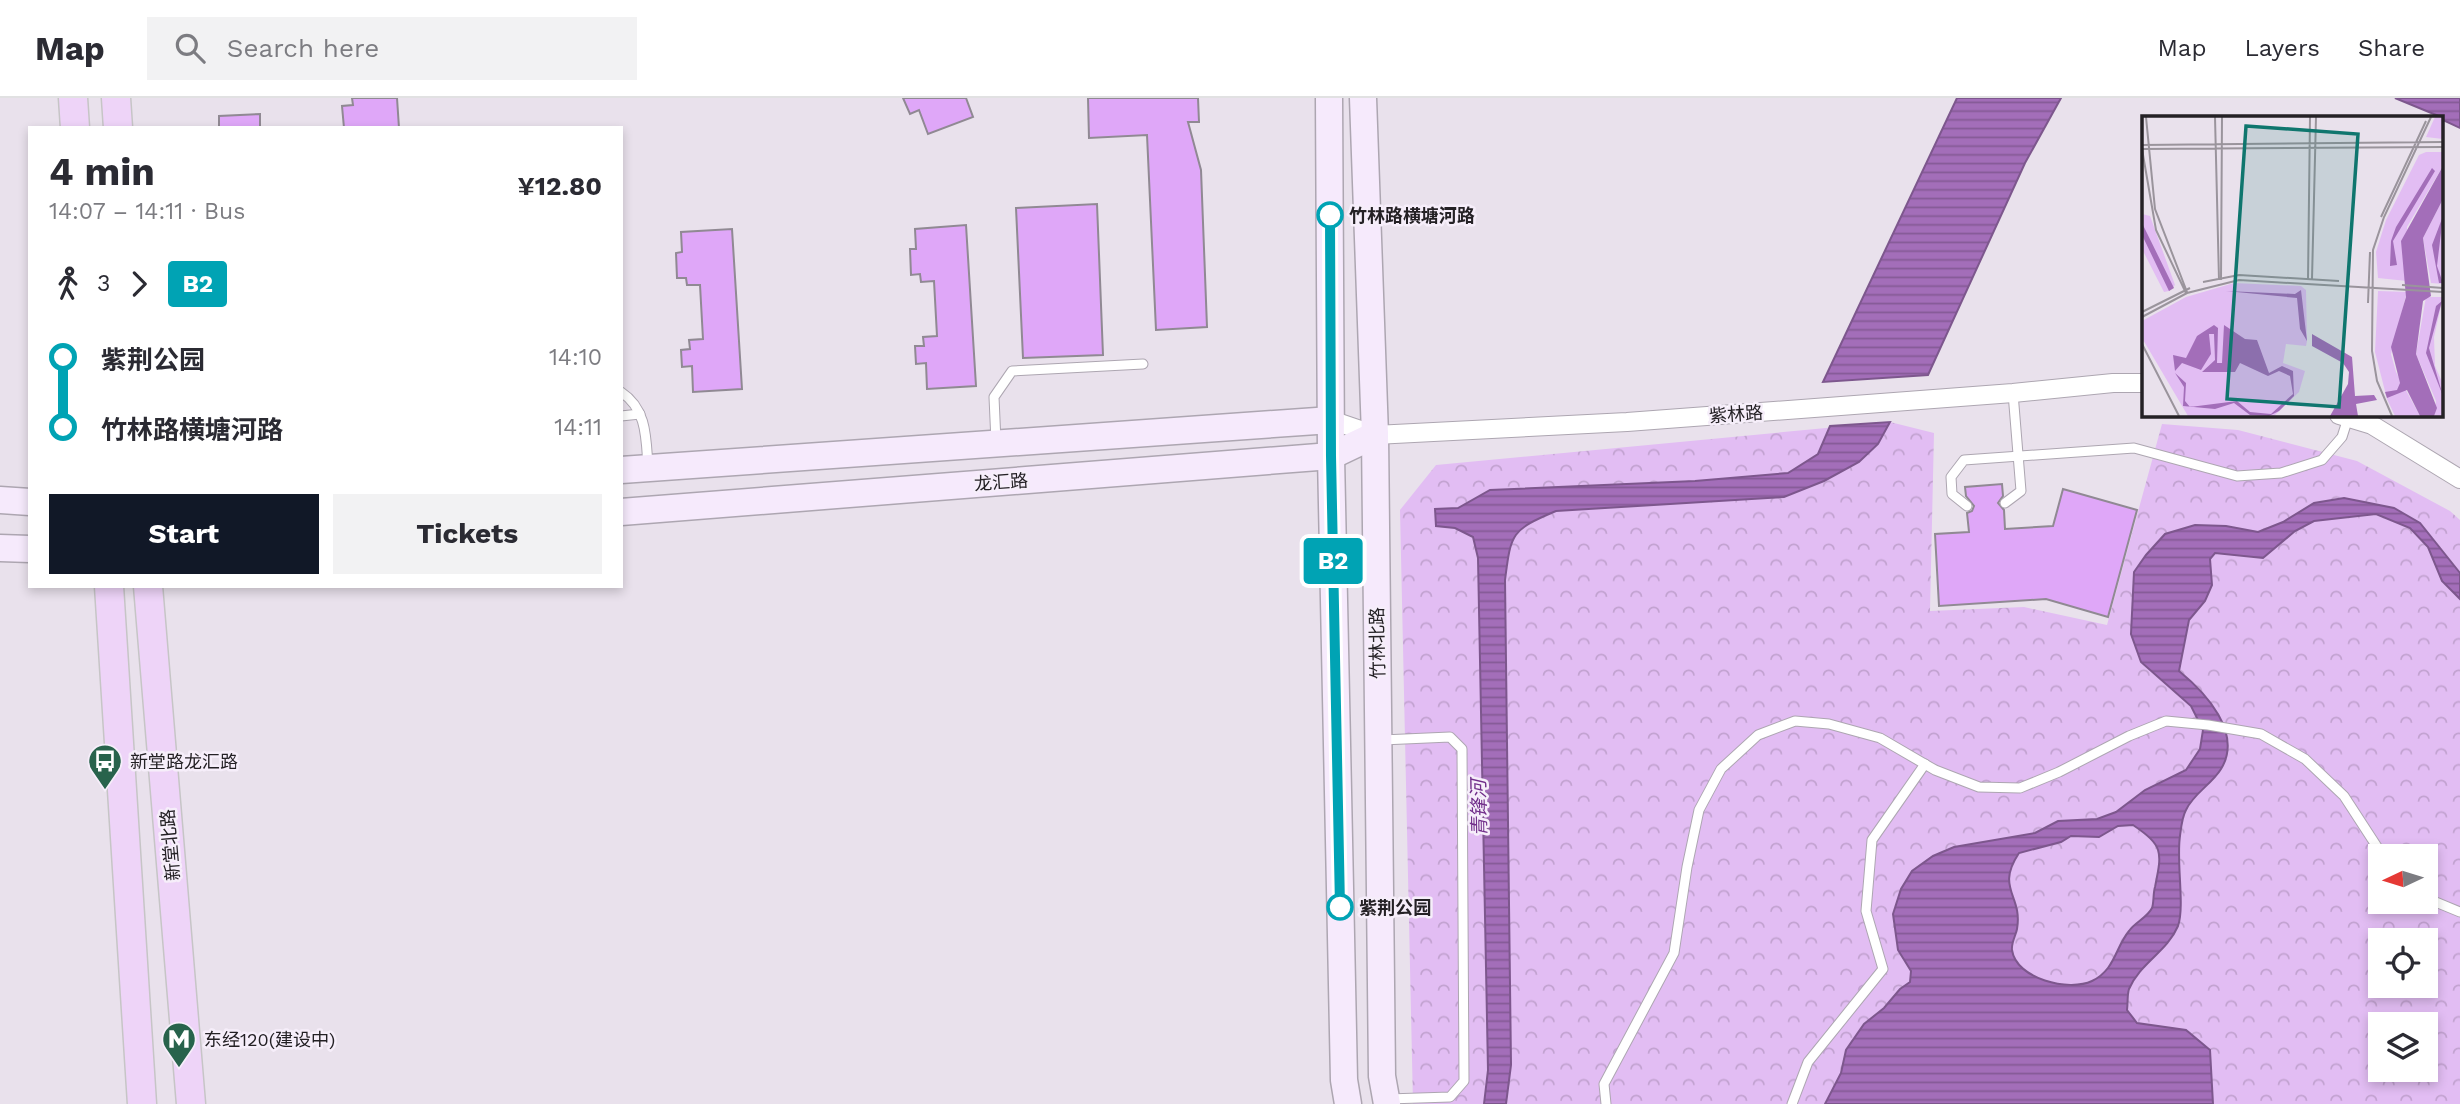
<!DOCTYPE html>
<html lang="en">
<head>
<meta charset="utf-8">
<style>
	:root { --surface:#fff; --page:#f2f2f3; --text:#2b2b33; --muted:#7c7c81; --line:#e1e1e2; --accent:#111827 }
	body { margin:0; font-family:"Work Sans","Noto Sans SC",sans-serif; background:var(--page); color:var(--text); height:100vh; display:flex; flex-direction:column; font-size:26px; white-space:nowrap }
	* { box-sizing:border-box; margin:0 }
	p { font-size:23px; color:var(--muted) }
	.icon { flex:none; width:38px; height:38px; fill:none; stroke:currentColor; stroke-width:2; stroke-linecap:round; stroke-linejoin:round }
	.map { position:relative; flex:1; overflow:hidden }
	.side { position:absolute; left:28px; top:28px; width:595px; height:462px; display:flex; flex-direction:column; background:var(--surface); border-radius:0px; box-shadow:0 4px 10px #0003 }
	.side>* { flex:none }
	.badge { padding:0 14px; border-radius:5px; font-size:24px; line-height:46px }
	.needle { width:46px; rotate:266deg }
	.fabs { position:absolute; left:2368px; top:746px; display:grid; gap:14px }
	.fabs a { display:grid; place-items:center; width:70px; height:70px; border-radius:0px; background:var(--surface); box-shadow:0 4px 10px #0003; font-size:35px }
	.map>.badge { position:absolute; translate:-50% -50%; box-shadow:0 0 0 4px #fff }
	.legs { display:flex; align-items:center; gap:10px; height:77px; padding:0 21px; font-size:23px }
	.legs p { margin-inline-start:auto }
	.headline { display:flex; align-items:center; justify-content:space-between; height:119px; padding:0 21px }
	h1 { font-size:38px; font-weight:700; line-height:52px }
	.primary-button { display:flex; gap:14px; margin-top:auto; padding:14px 21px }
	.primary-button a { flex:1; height:80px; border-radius:0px; background:var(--accent); color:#fff; font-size:28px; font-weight:700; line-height:80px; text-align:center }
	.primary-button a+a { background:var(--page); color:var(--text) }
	ul { padding:0 21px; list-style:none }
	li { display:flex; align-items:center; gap:24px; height:70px; font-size:26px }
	li i { display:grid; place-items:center; width:10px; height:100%; margin:0 9px; background:currentColor }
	li i::after { content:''; width:18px; height:18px; margin:-9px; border:5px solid; border-radius:50%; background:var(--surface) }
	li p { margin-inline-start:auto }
	li:first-child i { background:linear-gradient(#0000 50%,currentColor 0) }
	li:last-child i { background:linear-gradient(currentColor 50%,#0000 0) }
	header { display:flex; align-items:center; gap:42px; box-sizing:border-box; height:98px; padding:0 35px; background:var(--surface); border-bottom:2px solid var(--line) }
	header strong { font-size:33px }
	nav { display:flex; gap:38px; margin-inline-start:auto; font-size:24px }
	.search { width:490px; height:63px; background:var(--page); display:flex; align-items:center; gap:18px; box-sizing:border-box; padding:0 24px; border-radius:0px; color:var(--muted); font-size:26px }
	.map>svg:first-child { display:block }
	.forest { fill:url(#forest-crowns); fill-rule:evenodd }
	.water { fill:url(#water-rules); stroke:#7d578d; stroke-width:2; fill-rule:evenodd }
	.building { fill:#dfa7f8; stroke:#908993; stroke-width:2 }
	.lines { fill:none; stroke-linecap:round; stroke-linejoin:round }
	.lane-casing { stroke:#ada6b1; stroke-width:11 }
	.street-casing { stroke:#ada6b1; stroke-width:20 }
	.secondary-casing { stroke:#ada6b1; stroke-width:29 }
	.primary-casing { stroke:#c6c5c6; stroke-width:31 }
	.lane { stroke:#fff; stroke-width:9 }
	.street { stroke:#fff; stroke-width:18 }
	.secondary { stroke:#f6eafc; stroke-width:26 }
	.primary { stroke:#eed4f8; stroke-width:28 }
	.line-1-casing { stroke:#fff; stroke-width:16 }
	.line-1 { stroke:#00a3b4; stroke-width:10 }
	.stop-1-dot { fill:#fff; stroke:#00a3b4; stroke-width:3.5 }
	.labels { text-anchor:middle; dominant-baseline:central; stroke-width:5; stroke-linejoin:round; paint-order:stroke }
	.stop-label { font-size:18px; font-weight:bold; fill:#242125; stroke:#f6eefa; text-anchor:start }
	.street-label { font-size:18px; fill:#242125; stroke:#f6eefa }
	.poi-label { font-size:18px; fill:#242125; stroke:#f6eefa; text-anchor:start }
	.water-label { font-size:19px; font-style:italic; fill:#712e8a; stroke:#f6eefa }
	.inset-road { fill:none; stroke:#9a949c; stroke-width:2 }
	.view { fill:#0f766e; fill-opacity:0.15; stroke:#0f766e; stroke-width:3.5 }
	.inset-edge { fill:none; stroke:#242125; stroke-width:3.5 }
</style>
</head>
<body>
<header>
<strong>Map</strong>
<div class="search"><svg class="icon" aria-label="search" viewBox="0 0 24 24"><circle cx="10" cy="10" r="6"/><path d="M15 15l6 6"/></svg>Search here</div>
<nav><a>Map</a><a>Layers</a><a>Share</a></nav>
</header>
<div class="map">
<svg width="2460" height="1006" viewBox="0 0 2460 1006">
	<defs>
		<pattern id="forest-crowns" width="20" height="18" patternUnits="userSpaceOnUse" patternTransform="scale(1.75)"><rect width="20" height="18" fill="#e2bdf3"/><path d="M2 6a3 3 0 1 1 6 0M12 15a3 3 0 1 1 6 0" fill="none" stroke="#c2a2d0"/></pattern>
		<pattern id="water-rules" width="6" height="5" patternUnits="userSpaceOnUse" patternTransform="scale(1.75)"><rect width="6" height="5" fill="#a36eb9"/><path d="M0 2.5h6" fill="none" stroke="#855a96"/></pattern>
	</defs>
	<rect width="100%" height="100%" fill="#e9e1ec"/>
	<path class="forest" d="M1890,324L1934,335L1930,513L2024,509L2107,527L2162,326L2238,332L2357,363L2450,413L2460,422V1006H1413L1400,412L1436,367ZM2380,758H2426V803H2380ZM2380,842H2426V887H2380ZM2380,926H2426V971H2380Z"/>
	<g class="water">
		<path d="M1957,0H2061L2025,65L1928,277L1823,284Z"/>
		<path d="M2395,0H2460V30L2441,21V19Z"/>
		<path d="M1890,324L1878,346L1859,364L1824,383L1784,399L1556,413C1511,432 1511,435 1505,482L1511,967L1506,1006H1484L1488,972L1478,460L1473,439L1455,430L1436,428L1435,411L1458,410L1490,392L1695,383L1788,375L1818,356L1830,328Z"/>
		<path d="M2344,400L2394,410L2420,425L2460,475V501L2442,483L2428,449L2410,430L2376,416L2314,423L2295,433L2263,460L2215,455L2210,461L2212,487L2205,503L2189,522L2179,573C2206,595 2243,635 2221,671C2212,686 2193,696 2186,712C2182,719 2181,730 2180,738C2176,763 2185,808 2178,828C2167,854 2140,865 2129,891C2127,897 2128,905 2127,912L2137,925L2186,932L2210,952L2213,1006H1825L1841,975L1846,952L1864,926L1884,910L1900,891L1910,884L1911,873L1898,852L1893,816L1901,791L1912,773L1933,758L1954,749L2035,735L2058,723L2097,721L2116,714L2145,692L2186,672L2200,651L2203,632L2191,608L2141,564L2131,536L2134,474L2146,457L2165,436L2195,427L2226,428L2258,434L2283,424L2314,405ZM2133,727C2164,748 2162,754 2155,789C2153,795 2154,805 2152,810C2147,820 2135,824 2129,833C2115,850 2115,872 2092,883C2069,894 2016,881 2012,852C2011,845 2016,837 2017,831C2023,797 1995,791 2019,755L2061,744L2071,738L2099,739L2118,728Z"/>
	</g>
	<g class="building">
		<path d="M352,0H397L399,30H344L342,8L353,7Z"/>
		<path d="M903,0H966L973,19L928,36L919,12L910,16Z"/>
		<path d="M1088,0H1198L1199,24H1188L1201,72L1207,229L1156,232L1147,37L1089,40Z"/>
		<path d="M260,16V30H219V18Z"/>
		<path d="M1097,106L1103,257L1023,260L1016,110Z"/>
		<path d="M966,127L976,288L927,291L926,265L916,266L915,248H924L923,239L937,238L934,183L921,184L920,176L911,177L910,151H916L915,131Z"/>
		<path d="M732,131L742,291L693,294L692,268L682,269L681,252L690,251L689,242L703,241L700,187H687L686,180H677L676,155L682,154L681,134Z"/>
		<path d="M2002,386L2003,398L1998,405L2004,412L2005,431L2053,428L2063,391L2137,412L2108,519L2046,501L1939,508L1935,436L1969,434L1967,415L1972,413L1974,408L1966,398L1965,389Z"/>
	</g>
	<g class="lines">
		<g class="lane-casing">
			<g id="lane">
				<path d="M621,294C647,311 646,340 648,368"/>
				<path d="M621,318L640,316"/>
				<path d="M996,344L994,299L1012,273L1143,266"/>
				<path d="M2005,405L2021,393L2013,295"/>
				<path d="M1967,408L1952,396L1951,379L1964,362L2134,350L2237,378L2281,375L2322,362L2342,339L2348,320"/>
				<path d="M1382,642L1450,639L1462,651L1464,983L1450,999L1388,1001"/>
				<path d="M2426,800L2460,814"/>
				<path d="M1606,1006L1604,986L1674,855L1687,769L1699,712L1721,671L1758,637L1795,623L1829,626L1880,640L1935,672L1979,689L2020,690L2059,674L2129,638L2166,623L2208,627L2261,636L2305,661L2344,698L2383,758"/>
				<path d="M1792,1006L1808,964L1883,871L1866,813L1872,742L1925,666"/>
			</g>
		</g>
		<g class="street-casing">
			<g id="street">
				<path d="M2339,317L2372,327L2460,381"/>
				<path d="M1331,322L1375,337L1627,324L2013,295L2113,285H2143"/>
			</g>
		</g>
		<g class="secondary-casing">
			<g id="secondary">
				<path d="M1329,0L1331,358L1344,982L1348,1006"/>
				<path d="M1363,0L1375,337L1382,978L1387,1006"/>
				<path d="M621,372L1331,322"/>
				<path d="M0,402L30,404"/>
				<path d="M621,414L1331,358L1375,337"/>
				<path d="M0,450L30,451"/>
			</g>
		</g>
		<g class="primary-casing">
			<g id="primary">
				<path d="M73,0L75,30"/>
				<path d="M116,0L118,30"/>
				<path d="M109,488L142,1006"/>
				<path d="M148,488L191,1006"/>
			</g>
		</g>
		<use href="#lane" class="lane"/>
		<use href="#street" class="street"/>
		<use href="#secondary" class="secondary"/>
		<use href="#primary" class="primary"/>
	</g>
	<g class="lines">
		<g class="line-1-casing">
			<path id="line-1" d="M1330,117L1331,358L1340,809"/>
		</g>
		<use href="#line-1" class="line-1"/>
	</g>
	<defs>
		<g id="bus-pin" transform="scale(1.75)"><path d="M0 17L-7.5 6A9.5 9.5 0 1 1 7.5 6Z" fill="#28634c" stroke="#f6eefa"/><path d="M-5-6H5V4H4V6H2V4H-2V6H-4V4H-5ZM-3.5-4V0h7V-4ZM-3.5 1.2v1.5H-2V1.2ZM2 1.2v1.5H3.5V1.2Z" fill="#fff"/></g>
		<g id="metro-pin" transform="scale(1.75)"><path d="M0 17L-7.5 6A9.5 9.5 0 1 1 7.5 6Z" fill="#28634c" stroke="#f6eefa"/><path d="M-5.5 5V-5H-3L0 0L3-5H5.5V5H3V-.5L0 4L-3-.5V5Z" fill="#fff"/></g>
	</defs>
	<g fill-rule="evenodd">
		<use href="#bus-pin" x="105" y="663"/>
		<use href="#metro-pin" x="179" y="941"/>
	</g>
	<g class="stop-1-dot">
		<circle cx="1330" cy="117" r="12"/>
		<circle cx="1340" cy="809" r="12"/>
	</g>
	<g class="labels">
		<g class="stop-label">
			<text x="1349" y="117">竹林路横塘河路</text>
			<text x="1359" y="809">紫荆公园</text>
		</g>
		<g class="street-label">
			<text transform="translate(1736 316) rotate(-4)">紫林路</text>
			<text transform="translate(1001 384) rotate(-4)">龙汇路</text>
			<text transform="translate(1377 545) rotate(-91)">竹林北路</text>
			<text transform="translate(170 747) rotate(-95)">新堂北路</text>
		</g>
		<g class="poi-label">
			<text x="130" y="663">新堂路龙汇路</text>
			<text x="204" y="941">东经120(建设中)</text>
		</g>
		<g class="water-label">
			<text transform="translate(1479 710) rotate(-91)">青锋河</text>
		</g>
	</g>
	<g transform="translate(2142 18)">
		<rect width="301" height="301" fill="#e9e1ec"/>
		<path d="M293,1H301V23L284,21ZM284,36H301V50L265,111V165L236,162L234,136L244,104L277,39ZM301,83V168L289,167L281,122ZM0,98L8,100L33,169L27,175L22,176L0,133ZM92,167L159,170L164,174L165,225L164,230L144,228L141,247L163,255L157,276L132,300H46L0,222V205L44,181ZM236,175L265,176L249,238L254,256L278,300H253L245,283L233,236ZM284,181H301L292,221L293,250L301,268V300H292L294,285L274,238Z" fill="#e2bdf3"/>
		<path d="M301,50V83L281,122L289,180L281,185L274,238L295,292L292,300H278L265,274L245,282L243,276L255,274L258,267L249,231L264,181L259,125ZM290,52L293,55L251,125L255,149L248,150L249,125L254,111ZM301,100L295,150L301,167H297L290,129ZM0,107L32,172L27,175L0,119ZM159,174L165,225L158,213L155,182L84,175L153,178ZM300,185L287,232L301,280L284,237L294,190ZM72,209L76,212L75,247H80L82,209L103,223L115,224L127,257L140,250L151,255L152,280L137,295L127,300L108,299L92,287L73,293L41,290L42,271L33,257L44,267L43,285L48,291L95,285L108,296L129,298L151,278L148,260L137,255L126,260L98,247L93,256H60L73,244L72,218H67L69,238L59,254L40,247L33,255L31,239L44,242L55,220ZM170,218L210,241L213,280L232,279L235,284L214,288L216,300H188L206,268L207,256L201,247L170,230Z" fill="#a36eb9"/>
		<path class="inset-road" d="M4,1L13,93L45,176M73,1L77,164M0,29L301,26M0,33L14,114L44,177M0,33L301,31M239,101L284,5M170,163L174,1M79,164L80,1M166,164L168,1M61,166L97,159L197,165M260,169L301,172M226,187L228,136M0,196L48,172M0,201L45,177L97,164L301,176M0,228L37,300M250,300L235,265L230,235L231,134L242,101L289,1"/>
		<path class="view" d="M104,10L216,18L197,291L85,283Z"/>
		<rect width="301" height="301" class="inset-edge"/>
	</g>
</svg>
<div class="fabs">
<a><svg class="needle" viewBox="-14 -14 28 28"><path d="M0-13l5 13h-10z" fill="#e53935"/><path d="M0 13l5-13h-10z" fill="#7c7c81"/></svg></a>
<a><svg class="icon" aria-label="locate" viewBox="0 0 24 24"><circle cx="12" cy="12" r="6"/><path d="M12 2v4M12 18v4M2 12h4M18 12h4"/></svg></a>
<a><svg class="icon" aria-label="layers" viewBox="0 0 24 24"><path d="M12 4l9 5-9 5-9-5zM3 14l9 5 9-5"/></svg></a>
</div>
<b class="badge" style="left:1333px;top:463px;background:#00a3b4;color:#fff">B2</b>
<section class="side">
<div class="headline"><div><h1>4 min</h1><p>14:07 – 14:11 · Bus</p></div><b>¥12.80</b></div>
<div class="legs"><svg class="icon" aria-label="walk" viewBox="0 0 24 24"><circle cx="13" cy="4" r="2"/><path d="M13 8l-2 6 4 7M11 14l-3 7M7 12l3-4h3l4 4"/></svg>3<svg class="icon" aria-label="forward" viewBox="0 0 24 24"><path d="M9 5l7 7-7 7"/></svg><b class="badge" style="background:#00a3b4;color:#fff">B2</b></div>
<ul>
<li><i style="color:#00a3b4"></i><b>紫荆公园</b><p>14:10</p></li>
<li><i style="color:#00a3b4"></i><b>竹林路横塘河路</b><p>14:11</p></li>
</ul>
<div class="primary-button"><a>Start</a><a>Tickets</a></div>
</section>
</div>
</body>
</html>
